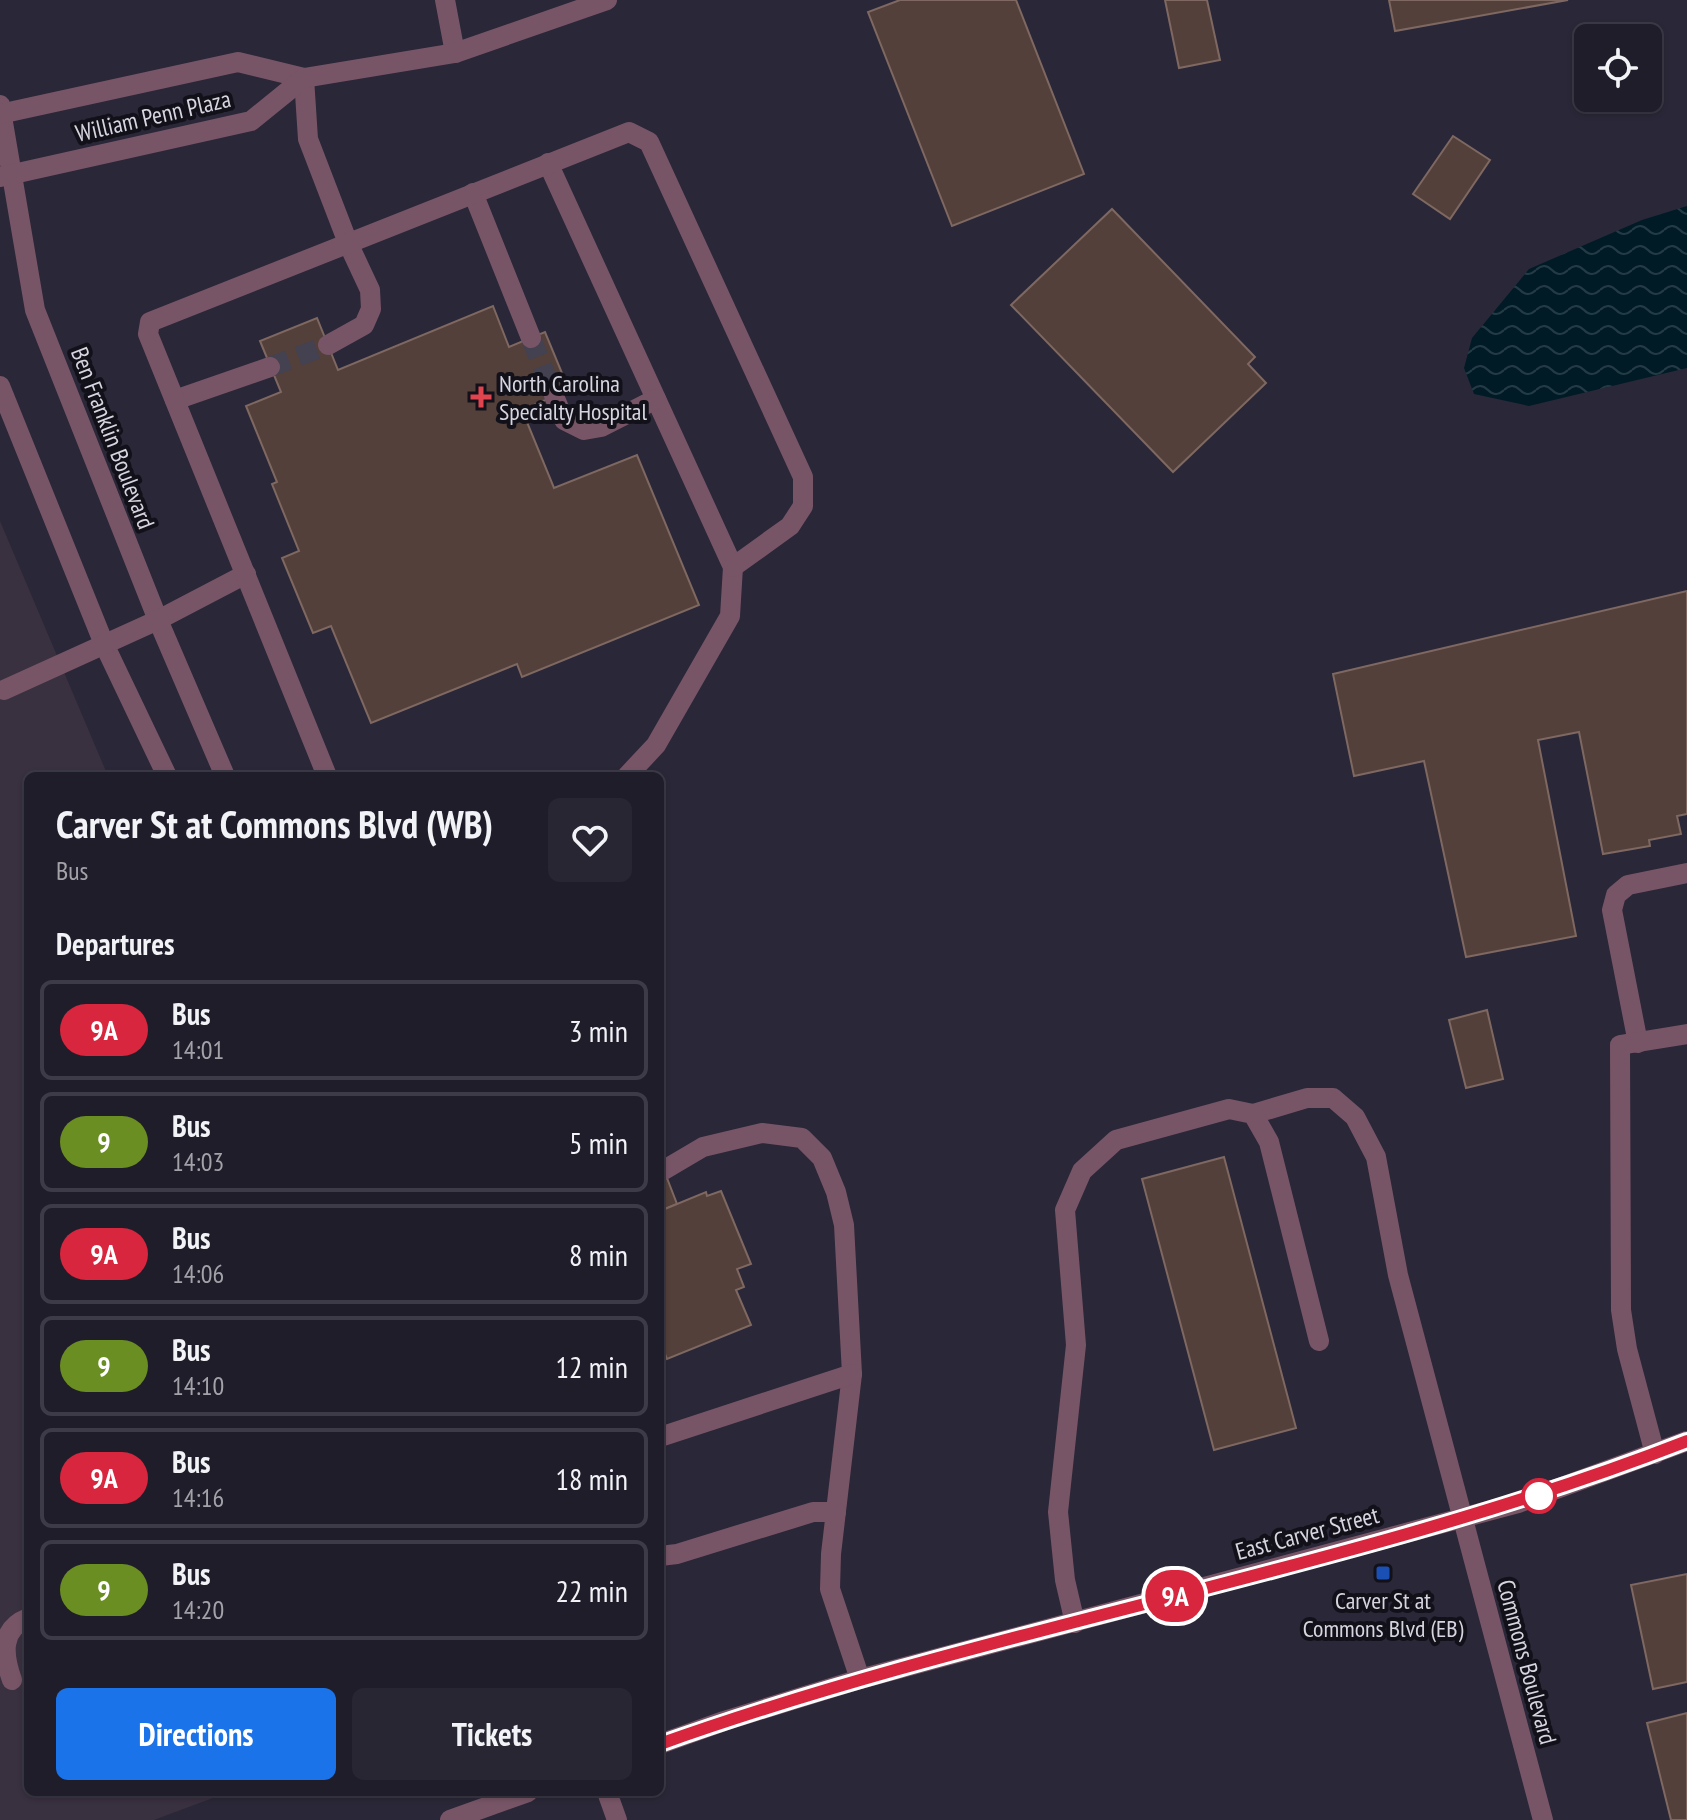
<!DOCTYPE html>
<html lang="en">
<head>
<meta charset="utf-8">
<style>
	:root { --surface:#201d2a; --page:#282632; --text:#f1f3f6; --muted:#a2a2a8; --line:#3d3b47; --accent:#1a73e8 }
	body { margin:0; font-family:"PT Sans Narrow",sans-serif; background:var(--page); color:var(--text); height:100vh; display:flex; flex-direction:column; font-size:30px; white-space:nowrap }
	* { box-sizing:border-box; margin:0 }
	p { font-size:26px; color:var(--muted) }
	.icon { flex:none; width:44px; height:44px; fill:none; stroke:currentColor; stroke-width:2; stroke-linecap:round; stroke-linejoin:round }
	.map { position:relative; flex:1; overflow:hidden }
	.panel { position:absolute; left:24px; top:772px; width:640px; height:1024px; display:flex; flex-direction:column; background:var(--surface); border-radius:12px; box-shadow:0 2px 6px #0004,0 0 0 2px var(--line) }
	.panel>* { flex:none }
	.badge { padding:0 16px; border-radius:26px; font-size:28px; line-height:52px }
	.controls { position:absolute; left:1574px; top:24px; display:grid; gap:16px }
	.controls a { display:grid; place-items:center; width:88px; height:88px; border-radius:12px; background:var(--surface); box-shadow:0 2px 6px #0004,0 0 0 2px var(--line); font-size:40px }
	.map>.badge { position:absolute; translate:-50% -50%; box-shadow:0 0 0 4px #fff }
	h2 { padding:0 32px; font-size:30px; line-height:72px }
	.round { display:grid; place-items:center; flex:none; width:84px; height:84px; border-radius:12px; background:var(--page) }
	.headline { display:flex; align-items:center; justify-content:space-between; height:136px; padding:0 32px }
	h1 { font-size:38px; font-weight:800; line-height:60px }
	.action { display:flex; gap:16px; margin-top:auto; padding:16px 32px }
	.action a { flex:1; height:92px; border-radius:12px; background:var(--accent); color:#fff; font-size:32px; font-weight:800; line-height:92px; text-align:center }
	.action a+a { background:var(--page); color:var(--text) }
	ul { padding:0; list-style:none }
	li { display:flex; align-items:center; gap:24px; height:100px; margin:0 16px 12px; padding:0 16px; border:4px solid var(--line); border-radius:12px }
	li div { flex:1 }
	li b { display:block; font-size:30px }
	li em { font-style:normal }
	li .badge { min-width:88px; font-weight:700; text-align:center }
	.map>svg:first-child { display:block }
	.commercial { fill:#393040 }
	.water { fill:url(#water-waves) }
	.building { fill:#54403a; stroke:#7e6861; stroke-width:2 }
	.lines { fill:none; stroke-linecap:round; stroke-linejoin:round }
	.minor-tunnel { stroke:#444151; stroke-width:20; stroke-dasharray:20 10; stroke-linecap:butt }
	.minor { stroke:#756; stroke-width:20 }
	.line-casing { stroke:#fff; stroke-width:18 }
	.line { stroke:#d7263d; stroke-width:12 }
	.health-dot { fill:#e0444e; stroke:#121119; stroke-width:3 }
	.stop-dot { fill:#fff; stroke:#d7263d; stroke-width:4 }
	.transit-dot { fill:#1a4fb4; stroke:#121119; stroke-width:3 }
	.labels { text-anchor:middle; dominant-baseline:central; stroke-width:8; stroke-linejoin:round; paint-order:stroke }
	.street-label { font-size:24px; fill:#d6d5e0; stroke:#121119 }
	.poi-label { font-size:24px; fill:#d6d5e0; stroke:#121119; text-anchor:start }
</style>
</head>
<body>
<div class="map">
<svg width="1687" height="1820" viewBox="0 0 1687 1820">
	<defs>
		<pattern id="water-waves" width="16" height="10" patternUnits="userSpaceOnUse" patternTransform="scale(2)"><rect width="16" height="10" fill="#001b26"/><path d="M0 5q4-4 8 0t8 0" fill="none" stroke="#243b45"/></pattern>
	</defs>
	<rect width="100%" height="100%" fill="#2a2738"/>
	<path class="commercial" d="M0,521L108,776H28V1792H229L154,1820H0Z"/>
	<path class="water" d="M1687,206V368L1529,406L1474,394L1464,368L1472,338L1529,269L1642,220Z"/>
	<g class="building">
		<path d="M900,0H1016L1084,174L952,226L868,12Z"/>
		<path d="M1165,0H1207L1220,60L1179,68Z"/>
		<path d="M1389,0H1568L1395,31Z"/>
		<path d="M1453,136L1490,160L1450,219L1413,194Z"/>
		<path d="M1112,209L1255,357L1248,364L1266,383L1173,472L1011,305Z"/>
		<path d="M493,306L509,347L545,332L569,390L522,410L554,488L637,455L699,605L522,677L517,664L371,723L331,626L313,633L282,558L299,551L272,484L277,482L246,406L281,392L260,341L317,318L338,370Z"/>
		<path d="M1687,591V814L1677,816L1681,834L1649,840L1650,846L1603,854L1579,732L1538,740L1576,936L1466,957L1424,761L1354,776L1333,674Z"/>
		<path d="M1487,1010L1503,1079L1466,1088L1449,1020Z"/>
		<path d="M1224,1157L1296,1428L1214,1450L1142,1179Z"/>
		<path d="M660,1160L677,1204L660,1211Z"/>
		<path d="M721,1191L751,1264L737,1269L744,1287L736,1290L751,1325L667,1359L660,1341V1211L706,1192L707,1196Z"/>
		<path d="M1687,1574V1682L1653,1689L1631,1585Z"/>
		<path d="M1687,1713V1820H1671L1647,1723Z"/>
	</g>
	<g class="lines">
		<g class="minor-tunnel">
			<path d="M531,338L554,396"/>
			<path d="M270,367L328,345"/>
		</g>
		<g class="minor">
			<path d="M445,0L455,53"/>
			<path d="M304,78L308,139L348,243L370,290L371,309L364,325L328,345"/>
			<path d="M0,105L35,310L158,620L225,776"/>
			<path d="M0,114L238,62L304,78L455,53L607,0"/>
			<path d="M548,163L733,567L730,616L656,745L627,776"/>
			<path d="M0,177L251,121L304,78"/>
			<path d="M473,193L531,338"/>
			<path d="M0,386L104,644L167,776"/>
			<path d="M554,396L564,420L584,430L601,427L656,399"/>
			<path d="M175,400L270,367"/>
			<path d="M4,690L158,620L246,574"/>
			<path d="M327,776L148,334L150,322L629,132L649,142L803,477V506L790,526L733,567"/>
			<path d="M1638,1043L1612,910L1616,895L1628,885L1687,873"/>
			<path d="M1253,1114L1307,1098H1333L1355,1117L1376,1157L1398,1275L1543,1820"/>
			<path d="M664,1170L703,1147L762,1133L802,1138L822,1158L836,1192L844,1225L852,1374L831,1554L830,1589L860,1679"/>
			<path d="M660,1437L852,1374"/>
			<path d="M1655,1454L1627,1349L1621,1310L1620,1045L1687,1034"/>
			<path d="M660,1556L677,1554L813,1512H836"/>
			<path d="M1075,1623L1065,1580L1058,1512L1076,1345L1065,1210L1082,1171L1116,1140L1229,1109L1253,1114L1269,1142L1319,1341"/>
			<path d="M12,1680C3,1655 0,1629 28,1618"/>
			<path d="M660,1744L724,1721L860,1679L1518,1503L1687,1441"/>
			<path d="M607,1792L617,1820"/>
			<path d="M450,1820L528,1792"/>
		</g>
	</g>
	<g class="lines">
		<g class="line-casing">
			<path id="line" d="M660,1744C996,1624 1354,1571 1687,1441"/>
		</g>
		<use href="#line" class="line"/>
	</g>
	<path class="health-dot" d="M477 385h8v8h8v8h-8v8h-8v-8h-8v-8h8z"/>
	<circle class="stop-dot" cx="1539" cy="1496" r="16"/>
	<rect class="transit-dot" x="1375" y="1565" width="16" height="16" rx="4"/>
	<g class="labels">
		<g class="street-label">
			<text transform="translate(153 116) rotate(-13)">William Penn Plaza</text>
			<text transform="translate(113 438) rotate(69)">Ben Franklin Boulevard</text>
			<text transform="translate(1307 1533) rotate(-15)">East Carver Street</text>
			<text transform="translate(1527 1662) rotate(75)">Commons Boulevard</text>
		</g>
		<g class="poi-label">
			<text x="499" y="383">North Carolina<tspan x="499" dy="28">Specialty Hospital</tspan></text>
			<text x="1383" y="1600" text-anchor="middle">Carver St at<tspan x="1383" dy="28">Commons Blvd (EB)</tspan></text>
		</g>
	</g>
</svg>
<div class="controls">
<a><svg class="icon" aria-label="locate" viewBox="0 0 24 24"><circle cx="12" cy="12" r="6"/><path d="M12 2v4M12 18v4M2 12h4M18 12h4"/></svg></a>
</div>
<b class="badge" style="left:1175px;top:1596px;background:#d7263d;color:#fff">9A</b>
<section class="panel">
<div class="headline"><div><h1>Carver St at Commons Blvd (WB)</h1><p>Bus</p></div><a class="round"><svg class="icon" aria-label="heart" viewBox="0 0 24 24"><path d="M12 20l-8-8c-3-5 5-10 8-4 3-6 11-1 8 4z"/></svg></a></div>
<h2>Departures</h2>
<ul>
<li><span class="badge" style="background:#d7263d;color:#fff">9A</span><div><b>Bus</b><p>14:01</p></div><em>3 min</em></li>
<li><span class="badge" style="background:#6b8e23;color:#fff">9</span><div><b>Bus</b><p>14:03</p></div><em>5 min</em></li>
<li><span class="badge" style="background:#d7263d;color:#fff">9A</span><div><b>Bus</b><p>14:06</p></div><em>8 min</em></li>
<li><span class="badge" style="background:#6b8e23;color:#fff">9</span><div><b>Bus</b><p>14:10</p></div><em>12 min</em></li>
<li><span class="badge" style="background:#d7263d;color:#fff">9A</span><div><b>Bus</b><p>14:16</p></div><em>18 min</em></li>
<li><span class="badge" style="background:#6b8e23;color:#fff">9</span><div><b>Bus</b><p>14:20</p></div><em>22 min</em></li>
</ul>
<div class="action"><a>Directions</a><a>Tickets</a></div>
</section>
</div>
</body>
</html>
